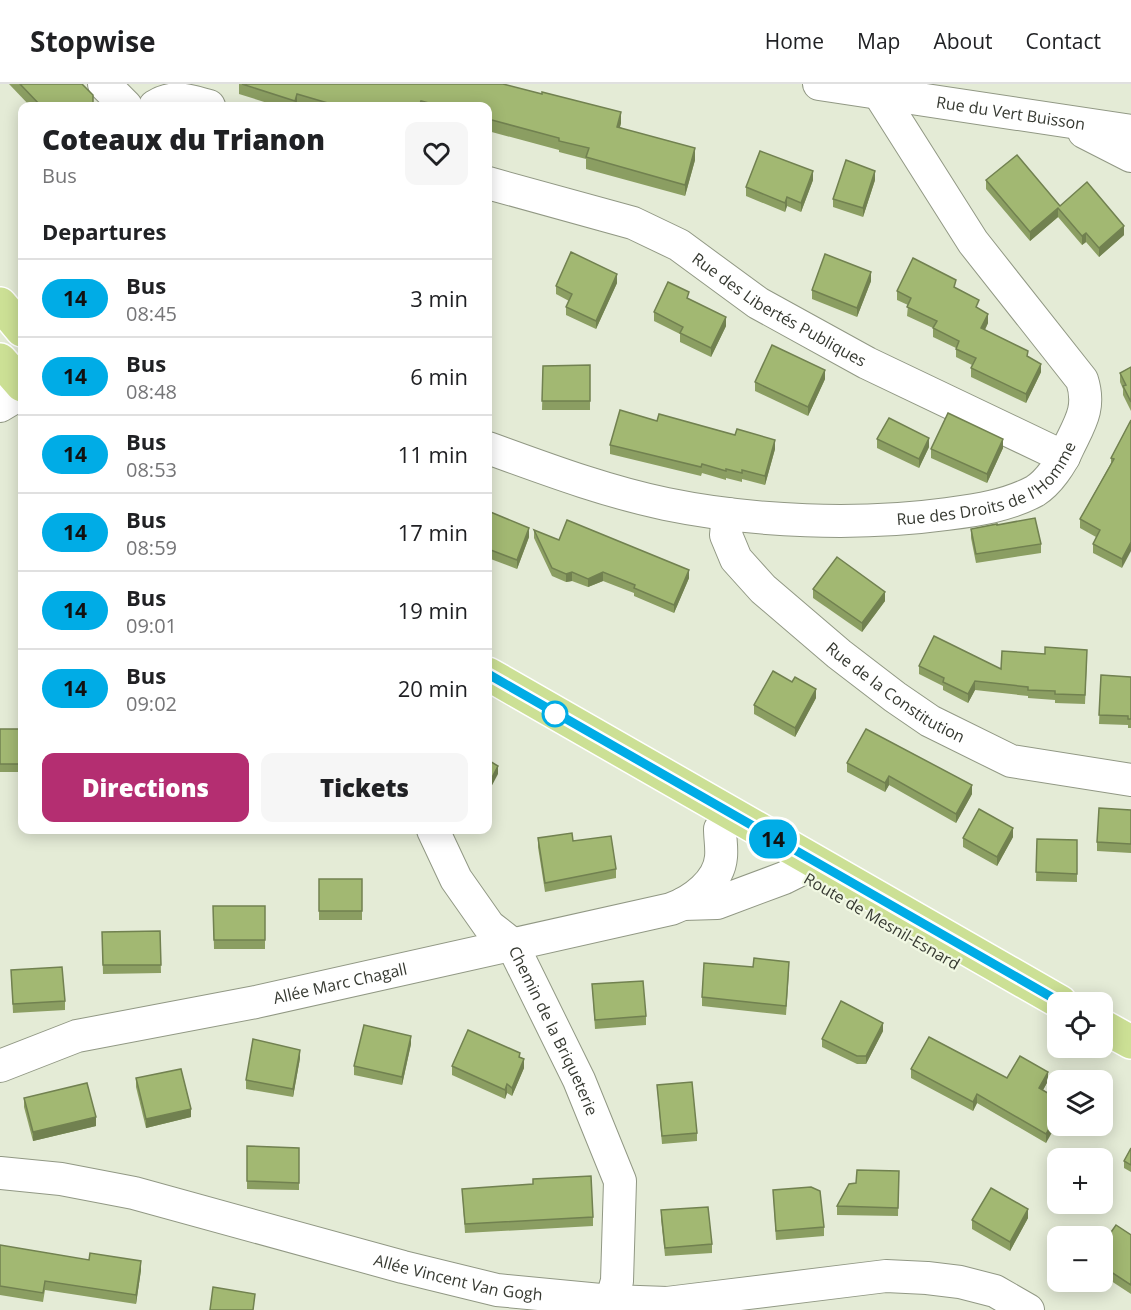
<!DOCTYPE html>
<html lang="en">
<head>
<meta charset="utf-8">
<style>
	:root { --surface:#fff; --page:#f6f6f6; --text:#202124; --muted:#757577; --line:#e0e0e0; --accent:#b42e71 }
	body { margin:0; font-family:"Open Sans",sans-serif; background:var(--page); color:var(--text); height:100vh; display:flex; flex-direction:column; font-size:22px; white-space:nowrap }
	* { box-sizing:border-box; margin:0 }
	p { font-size:20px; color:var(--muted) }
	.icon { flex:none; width:33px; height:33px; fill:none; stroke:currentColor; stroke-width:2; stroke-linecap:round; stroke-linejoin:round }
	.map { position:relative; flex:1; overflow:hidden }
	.details { position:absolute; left:18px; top:18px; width:474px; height:732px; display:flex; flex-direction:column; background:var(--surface); border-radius:12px; box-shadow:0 3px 15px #0003 }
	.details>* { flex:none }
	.badge { padding:0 12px; border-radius:20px; font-size:21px; line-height:39px }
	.controls { position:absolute; left:1047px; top:908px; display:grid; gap:12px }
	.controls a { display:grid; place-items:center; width:66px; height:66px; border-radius:12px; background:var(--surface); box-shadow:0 3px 15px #0003; font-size:30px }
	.map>.badge { position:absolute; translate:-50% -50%; box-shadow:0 0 0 3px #fff }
	h2 { padding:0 24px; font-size:22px; line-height:54px }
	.round { display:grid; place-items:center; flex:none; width:63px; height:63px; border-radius:12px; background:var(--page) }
	.summary { display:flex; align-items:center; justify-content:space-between; height:102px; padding:0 24px }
	h1 { font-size:28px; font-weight:800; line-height:45px }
	.action { display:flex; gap:12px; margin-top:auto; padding:12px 24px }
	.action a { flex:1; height:69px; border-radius:12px; background:var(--accent); color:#fff; font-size:24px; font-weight:800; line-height:69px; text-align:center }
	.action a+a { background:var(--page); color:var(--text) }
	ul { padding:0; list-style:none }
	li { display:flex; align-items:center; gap:18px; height:78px; padding:0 24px; border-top:2px solid var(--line) }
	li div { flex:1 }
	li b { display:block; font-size:22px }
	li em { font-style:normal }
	li .badge { min-width:66px; font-weight:700; text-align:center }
	header { display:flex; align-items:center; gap:36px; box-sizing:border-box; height:84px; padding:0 30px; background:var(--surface); border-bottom:2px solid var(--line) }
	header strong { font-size:28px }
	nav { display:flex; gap:33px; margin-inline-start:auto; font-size:21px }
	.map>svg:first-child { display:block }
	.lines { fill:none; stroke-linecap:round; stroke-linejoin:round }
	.minor-casing { stroke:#919884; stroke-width:34 }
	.major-casing { stroke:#fff; stroke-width:36 }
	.minor { stroke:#fff; stroke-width:32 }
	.major { stroke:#cce095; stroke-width:33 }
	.wall { fill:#8b9e62 }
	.shaded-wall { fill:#718150 }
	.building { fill:#a2b872; stroke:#718150; stroke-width:1.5 }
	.line-casing { stroke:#fff; stroke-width:14 }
	.line { stroke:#00ace6; stroke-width:9 }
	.stop-dot { fill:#fff; stroke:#00ace6; stroke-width:3 }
	.labels { text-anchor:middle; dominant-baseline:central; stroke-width:4.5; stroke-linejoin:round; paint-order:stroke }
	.street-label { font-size:16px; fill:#363931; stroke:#f1f8e3 }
</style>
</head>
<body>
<header>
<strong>Stopwise</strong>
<nav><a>Home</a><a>Map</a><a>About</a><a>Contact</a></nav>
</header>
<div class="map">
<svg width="1131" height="1226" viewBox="0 0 1131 1226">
	<rect width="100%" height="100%" fill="#e4ebd6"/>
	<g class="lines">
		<g class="minor-casing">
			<g id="minor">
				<path d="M104,0L126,22"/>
				<path id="s1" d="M819,0L1131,47"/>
				<path d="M155,22C174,10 190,17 209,22"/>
				<path d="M1084,48L1131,72"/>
				<path id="s2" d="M488,99L633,139L679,161L758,219L867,279L1064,373"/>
				<path d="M0,322L15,313L22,302"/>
				<path id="s3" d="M488,364C546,385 604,407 666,420C753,438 859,442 947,430C977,426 1007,422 1035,407C1049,398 1061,380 1068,364C1080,339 1091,324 1082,296L973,158L878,8"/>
				<path id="s4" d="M728,430L726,451L736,475L763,505L839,570L895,613L930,637L1011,677L1131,696"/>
				<path id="s5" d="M433,746L456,795L489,842L512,860L579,996L620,1097L617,1197L611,1217"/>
				<path d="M683,820L717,819L784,794L796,788"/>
				<path id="s6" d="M0,982L77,952L256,918L671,825C693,817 719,798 721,773C722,764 720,754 720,745"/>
				<path id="s7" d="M0,1089L61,1095L134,1109L403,1183L497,1206L611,1217L667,1219L886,1192L927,1194L960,1198L995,1207L1028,1226"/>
			</g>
		</g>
		<g class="major-casing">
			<g id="major">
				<path d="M0,220L22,246"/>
				<path d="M0,276L22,301"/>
				<path d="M488,590L1060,918"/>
				<path d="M1102,942L1131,958"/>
			</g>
		</g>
		<use href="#minor" class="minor"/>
		<use href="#major" class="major"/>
	</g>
	<g class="wall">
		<path d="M9,0H82L93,22H30Z"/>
		<path d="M239,0H503L621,39L620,43L695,76L685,112L586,85V75L559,68V66L488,47V22H277L239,10Z"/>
		<path d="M813,96L801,128L787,122L785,128L746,112V103Z"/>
		<path d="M875,96L863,133L833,123V115Z"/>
		<path d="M986,96L1060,122L1124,151L1099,173L1086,158L1082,161L1058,133L1030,157L986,105Z"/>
		<path d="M871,197L857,233L812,215V206Z"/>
		<path d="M617,199L596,245L566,231V223L569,217L556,210V202Z"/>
		<path d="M956,204L979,225L988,239L985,246L1028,273L1041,288L1026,319L971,293V284L972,281L956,273V264L933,253V244L907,232L908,221L897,216V207Z"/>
		<path d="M689,215L726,242L711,273L680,258V250L654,237V228Z"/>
		<path d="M590,281V326H542L543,282Z"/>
		<path d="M1131,283V327L1123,311V305L1120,298V289Z"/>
		<path d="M825,295L808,332L755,307V298Z"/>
		<path d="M1131,336L1122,484L1093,469V460L1096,453L1080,444V435L1111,379V374Z"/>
		<path d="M657,337L775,365L765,401L742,395V398L726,394V396L702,389L701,392L610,370V361Z"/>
		<path d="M877,355L929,363L919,384L877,364Z"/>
		<path d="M1003,364L987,399L931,374V365Z"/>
		<path d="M488,427L529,453L517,485L488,474Z"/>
		<path d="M997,441L1041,460V469L976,479L971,454V445Z"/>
		<path d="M534,446L559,456L689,494L674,529L634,512V509L603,497L588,503L572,497L566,498L552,492L534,454Z"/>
		<path d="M813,505L885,517L862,548L813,514Z"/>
		<path d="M1087,574L1085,620L1055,619V616L1028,614V612L975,606L968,619L943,606V602L919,590V582L1001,585Z"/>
		<path d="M1101,591L1131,593V644H1128V641L1099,640Z"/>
		<path d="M816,614L795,653L754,630V621Z"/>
		<rect x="0" y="645" width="22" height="43"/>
		<path d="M847,679L972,710L956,739L889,701L885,708L847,688Z"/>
		<path d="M1131,726V769L1097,767V758Z"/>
		<path d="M1013,753L997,782L963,763V754Z"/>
		<path d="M538,754L573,757L616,785V794L545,808L538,763Z"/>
		<path d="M1037,755L1077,756V798L1036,797Z"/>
		<rect x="319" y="795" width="43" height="41"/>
		<path d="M213,822H265V865H214Z"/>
		<path d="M160,847L161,889L103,890L102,848Z"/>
		<path d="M753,883L789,887L786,931L702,922V913Z"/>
		<path d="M11,886L65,917V926L13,929Z"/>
		<path d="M592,900L646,932V941L595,945Z"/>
		<path d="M883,947L866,980H857L822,963V955Z"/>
		<path d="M411,960L402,1001L354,991V982Z"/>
		<path d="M300,974L293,1013L246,1005V996Z"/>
		<path d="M452,982L524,984L512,1012L507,1009L505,1015L452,991Z"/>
		<path d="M911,985L1007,994L1048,997L1043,1006L1058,1015L1046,1059L977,1019L973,1027L911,994Z"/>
		<path d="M136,994L191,1033L146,1044L136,1003Z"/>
		<path d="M657,1001L697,1049V1057L662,1060Z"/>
		<path d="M24,1014L96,1042L33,1057L24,1023Z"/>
		<path d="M247,1062L299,1064V1106L247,1105Z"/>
		<path d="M1131,1064V1088L1124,1084V1077Z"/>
		<path d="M899,1087L898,1132L837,1131V1122L856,1099Z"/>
		<path d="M462,1105L593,1133V1142L465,1149Z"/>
		<path d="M773,1106L824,1143V1152L776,1156Z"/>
		<path d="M661,1126L712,1160V1169L665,1172L661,1135Z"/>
		<path d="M1028,1134L1010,1167L972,1145V1136Z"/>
		<path d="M1131,1151V1210L1102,1191V1161Z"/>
		<path d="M0,1161L141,1186L136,1220L45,1206L43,1218L0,1211Z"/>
	</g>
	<g class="shaded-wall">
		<path d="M297,10V22H295V17Z"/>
		<path d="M621,28V39L617,54V43Z"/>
		<path d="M695,64V76L685,112V101Z"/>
		<path d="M813,87V96L801,128V119Z"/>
		<path d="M875,87V96L863,133V124Z"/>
		<path d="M787,113V122L785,128V119Z"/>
		<path d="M1058,124V133L1030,157V148Z"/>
		<path d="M1124,142V151L1099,173V164Z"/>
		<path d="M1086,149V158L1082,161V152Z"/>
		<path d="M871,188V197L857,233V224Z"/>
		<path d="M617,190V199L596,245V237Z"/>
		<path d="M988,230V239L981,253V244Z"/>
		<path d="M726,233V242L711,273V264Z"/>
		<path d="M1041,280V288L1026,319V310Z"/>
		<path d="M825,286V295L808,332V323Z"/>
		<path d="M929,354V363L919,384V375Z"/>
		<path d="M1003,355V364L987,399V390Z"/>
		<path d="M775,356V365L765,401V392Z"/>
		<path d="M529,444V453L517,485V476Z"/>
		<path d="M1131,458V467L1122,484V475Z"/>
		<path d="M689,486V494L674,529V521Z"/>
		<path d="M572,488V497L566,498V490Z"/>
		<path d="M603,488V497L588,503V495Z"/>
		<path d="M885,508V517L862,548V539Z"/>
		<path d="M975,597V606L968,619V610Z"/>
		<path d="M816,605V614L795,653V644Z"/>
		<path d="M498,682V690L488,709V701Z"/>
		<path d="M889,692V701L885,708V699Z"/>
		<path d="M972,701V710L956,739V730Z"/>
		<path d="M1013,744V753L997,782V773Z"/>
		<path d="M883,939V947L866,980V972Z"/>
		<path d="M411,952V960L402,1001V993Z"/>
		<path d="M300,966V974L293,1013V1005Z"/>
		<path d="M524,975V984L512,1012V1004Z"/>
		<path d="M1048,988V997L1039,1013V1004Z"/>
		<path d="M507,1000V1009L505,1015V1006Z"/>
		<path d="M977,1010V1019L973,1027V1018Z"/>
		<path d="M191,1025V1033L146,1044V1035Z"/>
		<path d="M1058,1029V1038L1046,1059V1050Z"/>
		<path d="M96,1033V1042L33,1057V1048Z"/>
		<path d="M1028,1125V1134L1010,1167V1158Z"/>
		<path d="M141,1177V1186L136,1220V1211Z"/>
	</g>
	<g class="building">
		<path d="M20,0H82L93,11V22H41Z"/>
		<path d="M242,0H503L542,10V8L621,28L617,43L695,64L685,101L586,73L589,64L559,57V54L488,35V22H440L421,17L419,22H338L297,10L295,17Z"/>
		<path d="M760,67L813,87L801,119L787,113L785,119L746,103Z"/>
		<path d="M1017,71L1060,122L1087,98L1124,142L1099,164L1086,149L1082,152L1058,124L1030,148L986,96Z"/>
		<path d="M846,76L875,87L863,124L833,115Z"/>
		<path d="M571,168L617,190L596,237L566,223L572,210L556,202Z"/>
		<path d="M825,170L871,188L857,224L812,206Z"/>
		<path d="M913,174L956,196L954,203L979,216L976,223L988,230L981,244L1028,267L1027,272L1041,280L1026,310L971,284L976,274L956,265L959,257L933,244L937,237L907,223L911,214L897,207Z"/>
		<path d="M668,198L689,208L687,214L726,233L711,264L680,249L683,243L654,228Z"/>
		<path d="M772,261L825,286L808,323L755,298Z"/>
		<path d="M590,281V317H542L543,282Z"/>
		<path d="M1131,283V318L1123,302L1126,301L1120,289Z"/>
		<path d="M620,326L657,337L659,330L735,351L737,345L775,356L765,392L742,386V389L726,385V387L702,380L701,383L610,361Z"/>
		<path d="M948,329L1003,355L987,390L931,365Z"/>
		<path d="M889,334L929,354L919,375L877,355Z"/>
		<path d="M1131,336V458L1122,475L1093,460L1100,446L1080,435L1114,375L1111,374Z"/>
		<path d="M488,427L529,444L517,476L488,465Z"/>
		<path d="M1035,434L1041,460L976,470L971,445L997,440V441Z"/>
		<path d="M567,436L689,486L674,521L634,504L635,501L603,488L588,495L572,488L566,490L552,484L534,446L559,456Z"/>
		<path d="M837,473L885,508L862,539L813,505Z"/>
		<path d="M934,552L1001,585L1002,567L1045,570V563L1087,566L1085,611L1055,610V607L1028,606V603L975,597L968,610L943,598L944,594L919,582Z"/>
		<path d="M773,587L792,598L795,593L816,605L795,644L754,621Z"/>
		<path d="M1101,591L1131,593V635H1128V632L1099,631Z"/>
		<rect x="0" y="645" width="22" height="35"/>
		<path d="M866,645L972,701L956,730L889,692L885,699L847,679Z"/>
		<path d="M488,676L498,682L488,701Z"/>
		<path d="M1099,724L1131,726V760L1097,758Z"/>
		<path d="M979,725L1013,744L997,773L963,754Z"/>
		<path d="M572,749L573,757L611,752L616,785L545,799L538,754Z"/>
		<path d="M1037,755L1077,756V790L1036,788Z"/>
		<rect x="319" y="795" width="43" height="32"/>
		<path d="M213,822H265V856H214Z"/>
		<path d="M160,847L161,881H103L102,848Z"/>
		<path d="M754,874L789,878L786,922L702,913L704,879L753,883Z"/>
		<path d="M62,883L65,917L13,920L11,886Z"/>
		<path d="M643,897L646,932L595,936L592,900Z"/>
		<path d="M841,917L883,939L866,972H857L822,955Z"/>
		<path d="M364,941L411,952L402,993L354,982Z"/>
		<path d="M468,946L520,969L519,973L524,975L512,1004L507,1000L505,1006L452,982Z"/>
		<path d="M929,953L1007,994L1020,972L1048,988L1039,1004L1058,1015V1029L1046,1050L977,1010L973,1018L911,985Z"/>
		<path d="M253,955L300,966L293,1005L246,996Z"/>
		<path d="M181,985L191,1025L146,1035L136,994Z"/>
		<path d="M692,998L697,1049L662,1052L657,1001Z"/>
		<path d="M87,999L96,1033L33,1048L24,1014Z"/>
		<path d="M247,1062L299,1064V1099L247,1097Z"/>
		<path d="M1131,1064V1081L1124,1077Z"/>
		<path d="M857,1086L899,1087L898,1124L837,1122L849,1100L856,1099Z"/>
		<path d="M591,1092L593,1133L465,1140L462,1105L533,1100V1095Z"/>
		<path d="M811,1103L820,1107L824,1143L776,1147L773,1106Z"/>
		<path d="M991,1104L1028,1125L1010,1158L972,1136Z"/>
		<path d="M708,1123L712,1160L665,1164L661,1126Z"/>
		<path d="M1116,1141L1131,1151V1201L1102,1182V1161Z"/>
		<path d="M0,1161L89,1176L90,1169L141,1177L136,1211L45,1197L43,1209L0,1202Z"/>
		<path d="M213,1203L255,1210L253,1226H210Z"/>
	</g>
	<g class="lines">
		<g class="line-casing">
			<path id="line" d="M488,590L1060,918"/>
		</g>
		<use href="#line" class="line"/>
	</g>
	<circle class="stop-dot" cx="555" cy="630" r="12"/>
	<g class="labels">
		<g class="street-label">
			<text stroke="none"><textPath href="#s1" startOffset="194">Rue du Vert Buisson</textPath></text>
			<text stroke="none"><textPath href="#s2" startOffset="321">Rue des Libertés Publiques</textPath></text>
			<text stroke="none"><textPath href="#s3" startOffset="520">Rue des Droits de l'Homme</textPath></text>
			<text stroke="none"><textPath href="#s4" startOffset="256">Rue de la Constitution</textPath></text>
			<text transform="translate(882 837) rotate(30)">Route de Mesnil-Esnard</text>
			<text stroke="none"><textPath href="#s6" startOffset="351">Allée Marc Chagall</textPath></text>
			<text stroke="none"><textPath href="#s5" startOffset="237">Chemin de la Briqueterie</textPath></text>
			<text stroke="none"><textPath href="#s7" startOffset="471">Allée Vincent Van Gogh</textPath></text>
		</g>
	</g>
</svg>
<div class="controls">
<a><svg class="icon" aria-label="locate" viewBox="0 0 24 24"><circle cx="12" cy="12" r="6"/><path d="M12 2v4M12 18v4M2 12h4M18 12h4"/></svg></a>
<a><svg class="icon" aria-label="layers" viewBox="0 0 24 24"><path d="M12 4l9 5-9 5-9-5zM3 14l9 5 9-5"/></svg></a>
<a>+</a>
<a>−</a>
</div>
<b class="badge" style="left:773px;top:755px;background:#00ace6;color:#111">14</b>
<section class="details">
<div class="summary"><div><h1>Coteaux du Trianon</h1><p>Bus</p></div><a class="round"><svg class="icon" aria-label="heart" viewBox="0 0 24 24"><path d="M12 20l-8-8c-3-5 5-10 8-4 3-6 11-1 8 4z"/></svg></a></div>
<h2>Departures</h2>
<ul>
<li><span class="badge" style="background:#00ace6;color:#111">14</span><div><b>Bus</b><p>08:45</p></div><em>3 min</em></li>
<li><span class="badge" style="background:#00ace6;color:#111">14</span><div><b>Bus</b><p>08:48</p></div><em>6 min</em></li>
<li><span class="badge" style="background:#00ace6;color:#111">14</span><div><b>Bus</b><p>08:53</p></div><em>11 min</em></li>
<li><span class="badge" style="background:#00ace6;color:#111">14</span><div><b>Bus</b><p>08:59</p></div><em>17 min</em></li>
<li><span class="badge" style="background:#00ace6;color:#111">14</span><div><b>Bus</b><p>09:01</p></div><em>19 min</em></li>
<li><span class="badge" style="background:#00ace6;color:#111">14</span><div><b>Bus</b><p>09:02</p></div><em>20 min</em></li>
</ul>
<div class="action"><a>Directions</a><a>Tickets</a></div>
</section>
</div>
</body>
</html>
